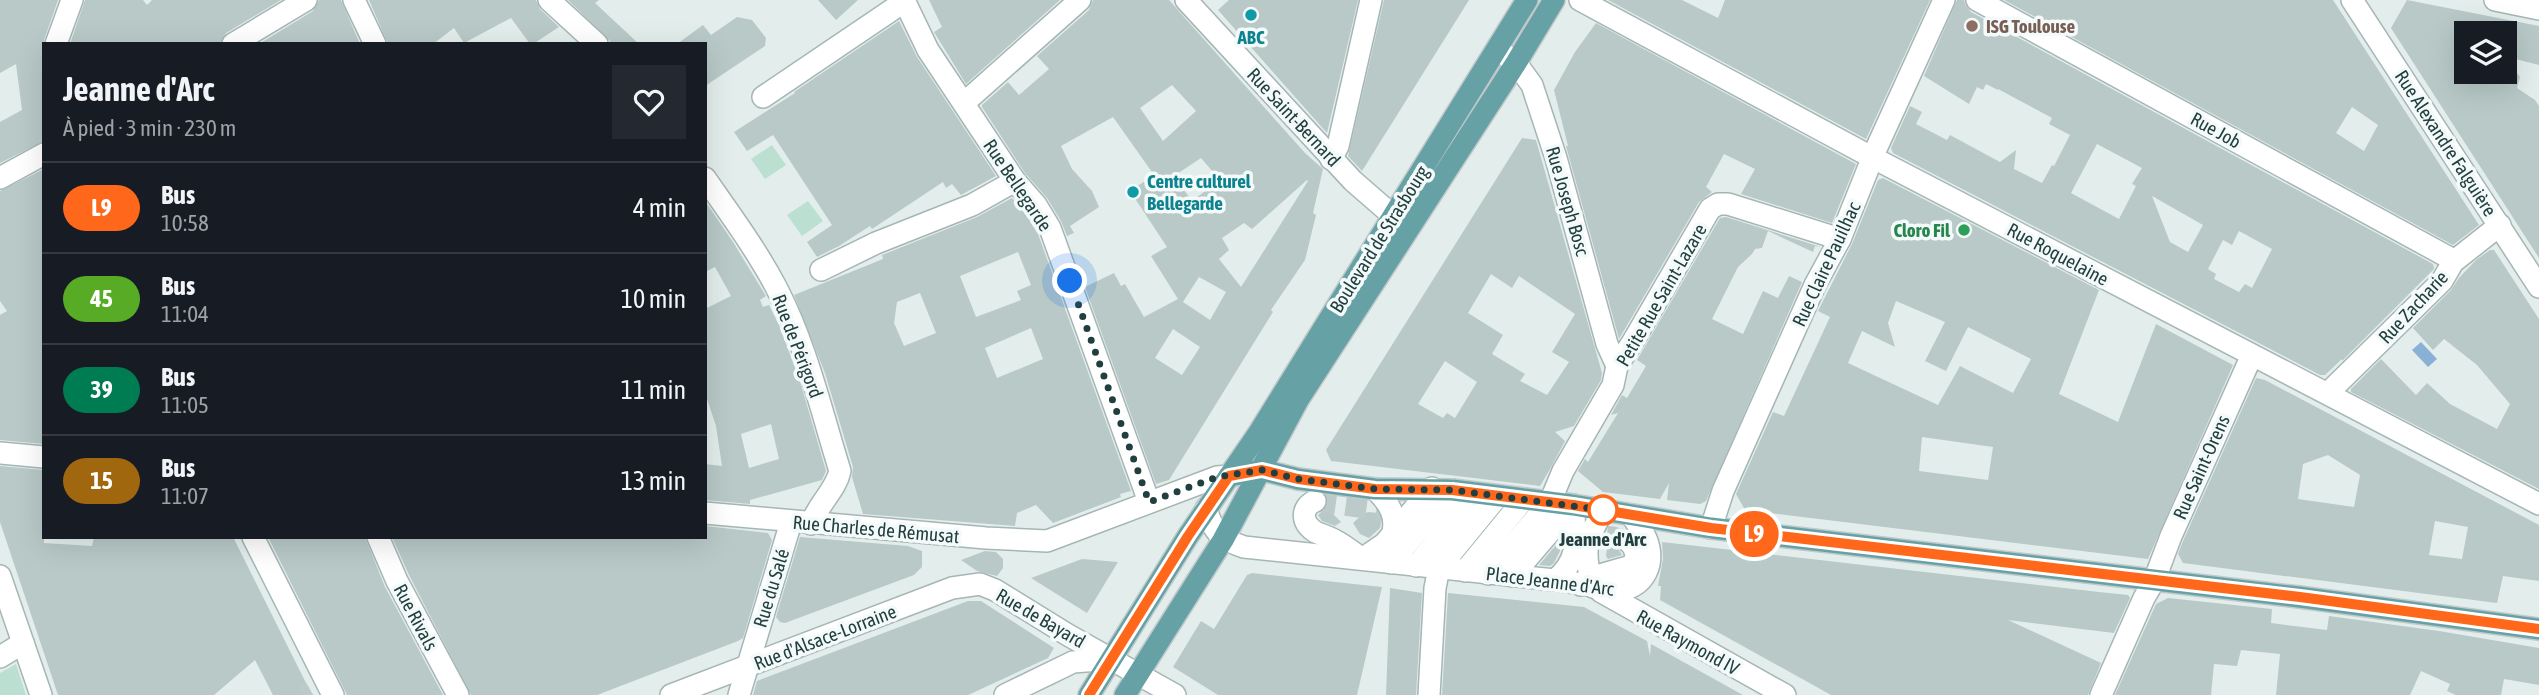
<!DOCTYPE html>
<html lang="fr">
<head>
<meta charset="utf-8">
<style>
	:root { --surface:#171b24; --page:#242831; --text:#f1f3f6; --muted:#9ea1a6; --line:#363941 }
	body { margin:0; font-family:"Asap Condensed",sans-serif; background:var(--page); color:var(--text); height:100vh; display:flex; flex-direction:column; font-size:26px; white-space:nowrap }
	* { box-sizing:border-box; margin:0 }
	p { font-size:23px; color:var(--muted) }
	.icon { flex:none; width:38px; height:38px; fill:none; stroke:currentColor; stroke-width:2; stroke-linecap:round; stroke-linejoin:round }
	.map { position:relative; flex:1; overflow:hidden }
	.panel { position:absolute; left:42px; top:42px; width:665px; height:497px; display:flex; flex-direction:column; background:var(--surface); border-radius:0px; box-shadow:0 7px 28px #0002 }
	.panel>* { flex:none }
	.badge { padding:0 14px; border-radius:23px; font-size:24px; line-height:46px }
	.buttons { position:absolute; left:2454px; top:21px; display:grid; gap:14px }
	.buttons a { display:grid; place-items:center; width:63px; height:63px; border-radius:0px; background:var(--surface); box-shadow:0 7px 28px #0002; font-size:35px }
	.you { position:absolute; width:35px; height:35px; margin:-18px; border:5px solid #fff; border-radius:50%; background:#1a73e8; box-shadow:0 0 0 10px #1a73e833 }
	.map>.badge { position:absolute; translate:-50% -50%; box-shadow:0 0 0 4px #fff }
	.round { display:grid; place-items:center; flex:none; width:74px; height:74px; border-radius:0px; background:var(--page) }
	.headline { display:flex; align-items:center; justify-content:space-between; height:119px; padding:0 21px }
	h1 { font-size:33px; font-weight:700; line-height:52px }
	ul { padding:0; list-style:none }
	li { display:flex; align-items:center; gap:21px; height:91px; padding:0 21px; border-top:2px solid var(--line) }
	li div { flex:1 }
	li b { display:block; font-size:26px }
	li em { font-style:normal }
	li .badge { min-width:77px; font-weight:700; text-align:center }
	.map>svg:first-child { display:block }
	.green { fill:#bbe0d1 }
	.water { fill:#89b1d5 }
	.building { fill:#b8c9c7; fill-rule:evenodd }
	.lines { fill:none; stroke-linecap:round; stroke-linejoin:round }
	.minor-tunnel { stroke:#bccbca; stroke-width:21; stroke-dasharray:21 10; stroke-linecap:butt }
	.minor-casing { stroke:#a5b6b5; stroke-width:24 }
	.major-casing { stroke:#c1c9ca; stroke-width:24 }
	.minor { stroke:#fff; stroke-width:21 }
	.major { stroke:#66a1a5; stroke-width:21 }
	.line-casing { stroke:#fff; stroke-width:16 }
	.line { stroke:#ff671b; stroke-width:10 }
	.walk { stroke:#223f40; stroke-width:7; stroke-dasharray:0 12.6 }
	.culture-dot { fill:#0f9aa8; stroke:#f4faf9; stroke-width:2.5 }
	.education-dot { fill:#8d6e63; stroke:#f4faf9; stroke-width:2.5 }
	.leisure-dot { fill:#2e9e5b; stroke:#f4faf9; stroke-width:2.5 }
	.stop-dot { fill:#fff; stroke:#ff671b; stroke-width:3.5 }
	.labels { text-anchor:middle; dominant-baseline:central; stroke-width:7; stroke-linejoin:round; paint-order:stroke }
	.education-label { font-size:19px; font-weight:bold; fill:#785e54; stroke:#f4faf9; text-anchor:start }
	.culture-label { font-size:19px; font-weight:bold; fill:#0d838f; stroke:#f4faf9 }
	.street-label { font-size:19px; fill:#223f40; stroke:#f4faf9 }
	.leisure-label { font-size:19px; font-weight:bold; fill:#27864d; stroke:#f4faf9; text-anchor:end }
	.stop-label { font-size:19px; font-weight:bold; fill:#223f40; stroke:#f4faf9 }
</style>
</head>
<body>
<div class="map">
<svg width="2539" height="695" viewBox="0 0 2539 695">
	<rect width="100%" height="100%" fill="#e3eeec"/>
	<g class="green">
		<path d="M772,145L786,165L765,179L751,159Z"/>
		<path d="M808,201L823,221L802,236L787,215Z"/>
		<path d="M16,664L26,695H0V673Z"/>
	</g>
	<path class="water" d="M2421,342L2437,359L2428,367L2412,350Z"/>
	<g class="building">
		<path d="M0,0H58L44,40V141L0,163V122L22,110L16,64L0,73Z"/>
		<path d="M85,0H143L147,5L152,0H281L226,33L220,44H70Z"/>
		<path d="M319,0H341L360,44H259L313,11Z"/>
		<path d="M369,0H536L540,9L559,27L533,44H530L511,18L464,43L454,28L433,44H388Z"/>
		<path d="M568,0H599L595,3L639,44H613Z"/>
		<path d="M818,0H858L836,20Z"/>
		<path d="M929,0H1060L966,84L934,32L942,27Z"/>
		<path d="M1093,0H1169L1305,153L1323,169L1313,213L1316,215L1305,260L1271,310L1273,312L1169,480L1156,484L1085,287L1114,273L1121,286L1125,284L1144,317L1178,299L1151,256L1167,247L1130,191L1154,175L1113,117L1061,146L1072,169L1092,191L1099,207L1070,226L1074,233L1067,236L1061,221L1047,198L1025,173L982,107V105L1008,82L1019,95L1049,69L1037,56L1089,10ZM1172,85L1196,111L1163,141L1140,108ZM1201,158L1220,180L1192,201L1174,176ZM1307,180L1308,181L1241,287L1219,259L1229,250L1222,238L1244,223L1252,229ZM1199,277L1226,292L1210,320L1183,302ZM1173,329L1200,347L1182,375L1155,358Z"/>
		<path d="M1229,0H1358L1327,133L1218,10Z"/>
		<path d="M1384,0H1469L1362,171L1348,156Z"/>
		<path d="M1608,0H1682L1718,18L1725,0H1930L1866,139Z"/>
		<path d="M1957,0H1964L1966,6L1971,12L2433,264L2434,269L2342,361V359L2325,375H2320L1893,153L1891,148L1910,106L1922,112L1916,124L1947,140L1950,135L2000,162L2016,150L2014,169L2042,183L2052,165L2054,166L2070,135L2049,124L2052,118L1998,89V90L1986,84L1983,90L1977,87L1969,104L1924,76ZM2097,144L2142,168L2132,184L2136,186L2119,219L2071,193ZM2152,196L2203,225L2188,252L2170,242ZM2239,231L2272,249L2252,288L2245,284L2239,292L2214,279L2216,274L2208,269L2223,240L2232,245Z"/>
		<path d="M2004,0H2333L2479,225L2453,245ZM2352,107L2378,125L2364,151L2336,133Z"/>
		<path d="M2407,0L2539,26V65L2504,56V33H2466V72H2504V64L2509,61L2520,77L2517,88L2535,100L2539,106V258L2391,28Z"/>
		<path d="M737,17L752,20L766,38L765,46L705,86V44H677L703,25L711,35Z"/>
		<path d="M899,21L917,57L996,176L961,195L952,184L946,188L943,182L872,229L870,226L839,246L817,257L807,242L832,225L773,135L747,151L734,132L795,93L794,92Z"/>
		<path d="M1596,23L1856,164L1832,223L1741,194L1755,169L1724,154L1706,187L1712,192L1699,202L1619,339L1566,146H1568L1554,90L1575,52Z"/>
		<path d="M1522,138L1536,140L1602,373L1601,380L1574,426L1555,432L1565,441L1549,471L1540,486L1331,461L1326,450ZM1491,274L1512,288L1519,276L1575,314L1552,352L1569,362L1547,395L1520,381L1525,374L1492,354L1503,335L1468,313ZM1445,361L1477,382L1455,418L1447,413L1443,418L1418,404Z"/>
		<path d="M44,169V444L0,440V315L7,311L0,301V191Z"/>
		<path d="M1883,178L2099,290L2059,394L2118,422L2156,324L2233,365L2148,559L1745,510L1736,494L1773,412L1784,416L1790,403L1830,317L1818,311L1852,244L1878,180ZM1896,301L1945,322L1925,361L1946,371L1968,327L2031,359L2013,393L1960,366L1938,405L1848,363L1862,331L1895,347L1888,323ZM1922,437L1993,447L1988,480L1919,471Z"/>
		<path d="M1012,198L1025,213L1038,234L1131,491L1120,494L1121,497L1053,523L1036,505L1017,513L1015,526L863,514L852,477L853,467L825,373L794,295L883,259L882,255L977,217ZM1018,252L1031,285L1017,291L1021,300L976,317L960,276ZM920,293L936,333L904,346L894,323L897,302ZM1031,328L1043,359L997,378L985,348Z"/>
		<path d="M705,201L733,242L766,296L760,300L763,307L769,305L779,325L800,381L826,471L822,480L750,500V504L705,500V464L722,466L716,426L705,393V309L731,296L715,267L705,272ZM771,424L779,459L749,468L741,434Z"/>
		<path d="M1726,217L1821,247L1815,246L1813,252L1768,231L1762,248L1755,249L1752,254L1738,267L1712,319L1743,334L1763,291L1778,298L1789,276L1802,282L1706,501L1700,504L1667,500L1669,483L1660,499L1603,492L1578,471L1585,459L1588,462L1618,413L1611,415L1622,395L1627,398L1646,366L1637,360L1720,218Z"/>
		<path d="M2490,250H2494L2539,319V489L2351,392V389L2381,359L2416,395L2427,383L2450,404L2497,429L2510,404L2477,365L2444,339L2433,350L2413,328L2451,290L2459,278L2476,260Z"/>
		<path d="M2256,378L2265,380L2539,525V581L2503,576L2497,603L2183,563L2178,554L2183,541ZM2328,455L2360,475L2354,507L2298,499L2303,464ZM2435,521L2468,527L2462,559L2429,555Z"/>
		<path d="M0,466L44,470V543L92,546L94,537H233L312,695H273L255,660L214,695H58L0,522Z"/>
		<path d="M1323,511L1332,513L1341,522L1335,526L1322,521L1318,515Z"/>
		<path d="M1368,512L1378,513L1381,523L1380,528L1369,538L1360,534L1353,523L1363,514Z"/>
		<path d="M705,526L768,533L772,540L743,638L738,641L597,695H471L409,575L392,537H705Z"/>
		<path d="M268,537H365L385,587L443,695H347Z"/>
		<path d="M800,537L908,546L922,551V567L914,575L785,623L780,622L776,617Z"/>
		<path d="M1562,538L1560,551L1554,563L1550,566L1539,565Z"/>
		<path d="M1662,542L2099,592L2128,595L2130,598L2114,633L2008,620L2101,663L2088,695H1831L1660,600L1661,586H1658L1663,559Z"/>
		<path d="M1613,545H1616L1622,555L1608,559L1606,556L1607,548Z"/>
		<path d="M985,551L996,552L1003,559V568L997,576L977,571L961,560Z"/>
		<path d="M1082,559L1118,562L1087,613L1031,578Z"/>
		<path d="M1252,573L1382,587L1357,695H1218L1173,667L1201,621L1214,629L1247,575Z"/>
		<path d="M1390,588L1422,593L1416,695H1386Z"/>
		<path d="M1448,593L1584,607L1647,641L1650,656L1651,644L1743,695H1442Z"/>
		<path d="M2168,598L2272,609L2271,623L2327,630L2329,616L2439,631L2539,648V685L2504,679L2501,695H2456L2447,691L2450,684L2421,671L2410,695H2276L2280,654L2241,650L2237,666L2214,664L2211,695H2115L2156,604Z"/>
		<path d="M968,601H981L1054,648L1048,658L968,695H753L757,681Z"/>
	</g>
	<g class="lines">
		<g class="minor-tunnel">
			<path d="M1315,501L1408,514"/>
			<path d="M1576,533L1613,537L1629,542"/>
			<path d="M304,695L311,691"/>
		</g>
		<g class="minor-casing">
			<g id="minor">
				<path d="M354,0L375,44"/>
				<path d="M549,0L597,44"/>
				<path d="M904,0L928,50L1015,181L1036,205L1050,228L1149,502"/>
				<path d="M1186,0L1353,181L1406,227"/>
				<path d="M1580,0L1862,152L2539,504"/>
				<path d="M1977,0L2448,257L2453,262"/>
				<path d="M2352,0L2539,287"/>
				<path d="M2495,0L2539,9"/>
				<path d="M56,44L72,0"/>
				<path d="M233,44L306,0"/>
				<path d="M1497,49L1516,63L1532,85L1556,158L1607,344L1617,366"/>
				<path d="M763,97L905,1"/>
				<path d="M964,103L1080,0"/>
				<path d="M1331,159L1338,146L1371,0"/>
				<path d="M0,178L44,154"/>
				<path d="M705,178C730,214 756,249 776,287C806,344 821,410 840,471C836,490 818,504 811,524"/>
				<path d="M821,270L876,243L972,205L1015,181"/>
				<path d="M2330,394L2334,387L2442,281L2453,262L2500,225"/>
				<path d="M0,453L44,457"/>
				<path d="M1375,489C1389,503 1398,516 1392,536"/>
				<path d="M1315,501C1301,507 1301,522 1314,531C1320,535 1328,536 1334,540C1344,545 1353,552 1362,559L1384,544L1432,488"/>
				<path d="M1206,509C1214,533 1220,539 1244,547L1555,580L1622,590C1645,585 1655,564 1647,541C1644,532 1637,524 1632,516"/>
				<path d="M705,513L986,538L1047,541L1217,477L1229,476"/>
				<path d="M1711,528L1723,491L1815,285L1840,239L1876,149L1944,0"/>
				<path d="M253,537L333,695"/>
				<path d="M378,537L397,581L458,695"/>
				<path d="M1391,563L1452,490"/>
				<path d="M1416,566L1475,493"/>
				<path d="M1465,571L1524,499"/>
				<path d="M1488,574L1550,502L1563,471L1613,385L1617,366L1632,343L1710,209L1718,204H1728L1840,239"/>
				<path d="M0,576L41,695"/>
				<path d="M1512,576L1573,505"/>
				<path d="M1555,580C1582,558 1575,536 1573,505"/>
				<path d="M1581,585L1596,576L1631,566L1637,557L1633,546L1629,542"/>
				<path d="M1593,587C1582,549 1586,543 1603,510"/>
				<path d="M1600,591L1785,695"/>
				<path d="M0,657L23,643"/>
				<path d="M671,695L952,588L980,584L995,590L1068,635L1175,695"/>
				<path d="M739,695L791,522"/>
				<path d="M1005,695L1073,662L1112,659"/>
				<path d="M1429,695L1435,588L1439,568L1498,496"/>
				<path d="M2101,695L2144,598L2154,581L2171,536L2252,355"/>
			</g>
		</g>
		<g class="major-casing">
			<g id="major">
				<path d="M1229,476L1262,470L1298,479L1375,489L1452,490L1573,505L1711,528L2299,597L2539,629"/>
				<path d="M1089,695L1188,536L1258,434L1527,0"/>
				<path d="M1125,695L1223,540L1298,400L1516,63L1554,0"/>
			</g>
		</g>
		<use href="#minor" class="minor"/>
		<use href="#major" class="major"/>
	</g>
	<g class="lines">
		<g class="line-casing">
			<path id="line" d="M1089,695L1188,536L1229,476L1262,470L1298,479L1375,489L1452,490L1573,505L1711,528L2300,597L2539,629"/>
		</g>
		<use href="#line" class="line"/>
		<path class="walk" d="M1070,281L1149,502L1217,477L1262,470L1298,479L1375,489L1452,490L1603,510"/>
	</g>
	<g class="culture-dot">
		<circle cx="1251" cy="15" r="7"/>
		<circle cx="1133" cy="192" r="7"/>
	</g>
	<circle class="education-dot" cx="1972" cy="26" r="7"/>
	<circle class="leisure-dot" cx="1964" cy="230" r="7"/>
	<circle class="stop-dot" cx="1603" cy="510" r="14"/>
	<g class="labels">
		<g class="education-label">
			<text x="1986" y="26">ISG Toulouse</text>
		</g>
		<g class="culture-label">
			<text x="1251" y="37">ABC</text>
			<text x="1147" y="181" text-anchor="start">Centre culturel<tspan x="1147" dy="22">Bellegarde</tspan></text>
		</g>
		<g class="street-label">
			<text transform="translate(1294 117) rotate(47)">Rue Saint-Bernard</text>
			<text transform="translate(2216 130) rotate(29)">Rue Job</text>
			<text transform="translate(2446 143) rotate(57)">Rue Alexandre Falguière</text>
			<text transform="translate(1018 185) rotate(56)">Rue Bellegarde</text>
			<text transform="translate(1568 201) rotate(74)">Rue Joseph Bosc</text>
			<text transform="translate(1379 239) rotate(-58)">Boulevard de Strasbourg</text>
			<text transform="translate(2058 254) rotate(28)">Rue Roquelaine</text>
			<text transform="translate(1826 264) rotate(-65)">Rue Claire Pauilhac</text>
			<text transform="translate(1661 295) rotate(-60)">Petite Rue Saint-Lazare</text>
			<text transform="translate(2413 307) rotate(-47)">Rue Zacharie</text>
			<text transform="translate(798 346) rotate(69)">Rue de Périgord</text>
			<text transform="translate(2201 467) rotate(-66)">Rue Saint-Orens</text>
			<text transform="translate(876 529) rotate(5)">Rue Charles de Rémusat</text>
			<text transform="translate(1550 581) rotate(7)">Place Jeanne d'Arc</text>
			<text transform="translate(771 588) rotate(-73)">Rue du Salé</text>
			<text transform="translate(416 617) rotate(62)">Rue Rivals</text>
			<text transform="translate(1041 618) rotate(30)">Rue de Bayard</text>
			<text transform="translate(825 637) rotate(-21)">Rue d'Alsace-Lorraine</text>
			<text transform="translate(1688 642) rotate(29)">Rue Raymond IV</text>
		</g>
		<g class="leisure-label">
			<text x="1950" y="230">Cloro Fil</text>
		</g>
		<g class="stop-label">
			<text x="1603" y="539">Jeanne d'Arc</text>
		</g>
	</g>
</svg>
<div class="buttons">
<a><svg class="icon" aria-label="layers" viewBox="0 0 24 24"><path d="M12 4l9 5-9 5-9-5zM3 14l9 5 9-5"/></svg></a>
</div>
<div class="you" style="left:1070px;top:281px"></div>
<b class="badge" style="left:1754px;top:534px;background:#ff671b;color:#fff">L9</b>
<section class="panel">
<div class="headline"><div><h1>Jeanne d'Arc</h1><p>À pied · 3 min · 230 m</p></div><a class="round"><svg class="icon" aria-label="heart" viewBox="0 0 24 24"><path d="M12 20l-8-8c-3-5 5-10 8-4 3-6 11-1 8 4z"/></svg></a></div>
<ul>
<li><span class="badge" style="background:#ff671b;color:#fff">L9</span><div><b>Bus</b><p>10:58</p></div><em>4 min</em></li>
<li><span class="badge" style="background:#58ac25;color:#fff">45</span><div><b>Bus</b><p>11:04</p></div><em>10 min</em></li>
<li><span class="badge" style="background:#007c52;color:#fff">39</span><div><b>Bus</b><p>11:05</p></div><em>11 min</em></li>
<li><span class="badge" style="background:#a0670f;color:#fff">15</span><div><b>Bus</b><p>11:07</p></div><em>13 min</em></li>
</ul>
</section>
</div>
</body>
</html>
